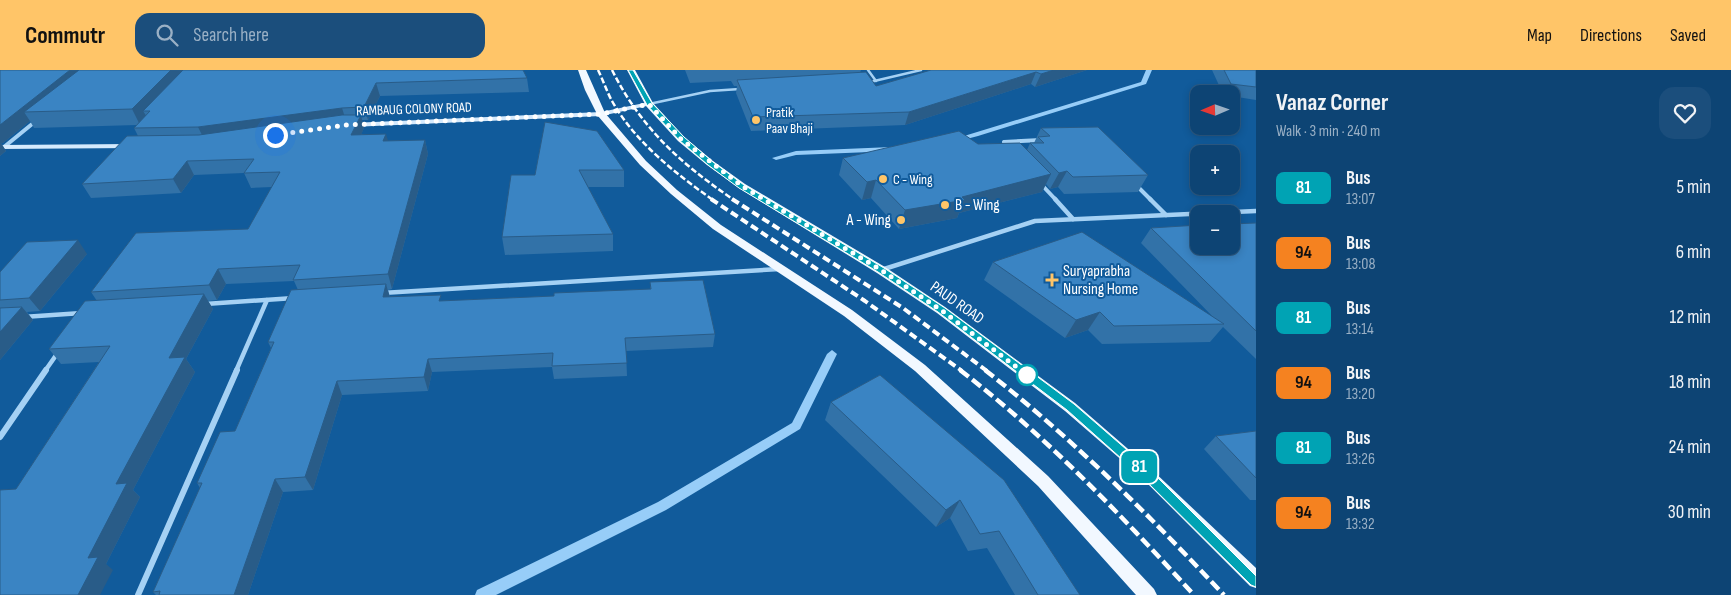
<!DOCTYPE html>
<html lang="en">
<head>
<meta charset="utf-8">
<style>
	:root { --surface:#0d4474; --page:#1b4e7c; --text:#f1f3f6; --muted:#9ab0c5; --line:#2d5c86; --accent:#ffc568 }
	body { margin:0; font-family:"Sofia Sans Condensed",sans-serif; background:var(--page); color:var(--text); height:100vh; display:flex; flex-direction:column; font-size:19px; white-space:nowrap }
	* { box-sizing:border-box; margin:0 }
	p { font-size:16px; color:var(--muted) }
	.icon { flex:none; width:28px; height:28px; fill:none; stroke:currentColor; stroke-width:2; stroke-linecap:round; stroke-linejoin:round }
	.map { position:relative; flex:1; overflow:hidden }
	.details { display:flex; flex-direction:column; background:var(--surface); width:475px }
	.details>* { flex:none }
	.badge { padding:0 10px; border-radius:8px; font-size:18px; line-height:32px }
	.needle { width:32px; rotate:268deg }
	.tools { position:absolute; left:1190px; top:15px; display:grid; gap:10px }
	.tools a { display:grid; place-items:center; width:50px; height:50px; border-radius:10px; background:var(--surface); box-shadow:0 2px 8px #0003,0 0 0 1px var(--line); font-size:25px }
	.you { position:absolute; width:25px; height:25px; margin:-12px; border:4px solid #fff; border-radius:50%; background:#1a73e8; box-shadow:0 0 0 8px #1a73e833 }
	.map>.badge { position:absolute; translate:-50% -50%; box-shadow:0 0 0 2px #fff }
	.round { display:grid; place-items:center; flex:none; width:52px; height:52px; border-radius:15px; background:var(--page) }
	.headline { display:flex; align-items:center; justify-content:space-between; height:85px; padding:0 20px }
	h1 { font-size:24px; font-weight:700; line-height:38px }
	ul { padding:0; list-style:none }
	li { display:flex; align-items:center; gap:15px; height:65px; padding:0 20px }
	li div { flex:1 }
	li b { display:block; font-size:19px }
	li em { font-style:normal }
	li .badge { min-width:55px; font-weight:700; text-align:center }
	header { display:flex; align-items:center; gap:30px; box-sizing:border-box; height:70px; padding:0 25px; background:var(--accent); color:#111 }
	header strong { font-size:24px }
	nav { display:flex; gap:28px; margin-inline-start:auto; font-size:18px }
	.search { width:350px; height:45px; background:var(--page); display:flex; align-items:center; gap:12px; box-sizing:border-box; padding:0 18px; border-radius:15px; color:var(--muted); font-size:19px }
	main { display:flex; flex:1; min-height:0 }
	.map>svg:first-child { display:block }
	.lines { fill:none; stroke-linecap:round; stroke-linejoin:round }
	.stream { fill:#97cdf8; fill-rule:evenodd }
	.lane { stroke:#a5d1f4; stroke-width:2.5 }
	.street-far2 { stroke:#a5d1f4; stroke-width:4 }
	.street-far1 { stroke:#a5d1f4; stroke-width:4.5 }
	.street { stroke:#a5d1f4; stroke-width:6 }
	.secondary { fill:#d5eafd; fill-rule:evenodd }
	.primary { fill:#f2f8ff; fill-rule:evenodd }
	.rail-far2 { stroke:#fff; stroke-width:2.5; stroke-dasharray:6 2.5; stroke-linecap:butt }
	.rail-far1 { stroke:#fff; stroke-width:4; stroke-dasharray:8 4; stroke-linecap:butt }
	.rail { stroke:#fff; stroke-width:4.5; stroke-dasharray:11 4.5; stroke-linecap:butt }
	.wall { fill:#3272a8 }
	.shaded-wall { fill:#295c88 }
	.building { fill:#3a84c3; stroke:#295c88 }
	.line { fill:#00a3b4; stroke:#fff }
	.walk { stroke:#fff; stroke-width:5; stroke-dasharray:0 9 }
	.poi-dot { fill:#ffc568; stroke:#115b9b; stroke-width:2 }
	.stop-dot { fill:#fff; stroke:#00a3b4; stroke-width:2.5 }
	.labels { text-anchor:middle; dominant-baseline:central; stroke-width:4; stroke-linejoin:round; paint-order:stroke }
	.far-street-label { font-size:14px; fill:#fff; stroke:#115b9b }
	.far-poi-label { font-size:14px; fill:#fff; stroke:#115b9b; text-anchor:start }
	.poi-label { font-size:16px; fill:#fff; stroke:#115b9b; text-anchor:start }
	.street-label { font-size:16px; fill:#fff; stroke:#115b9b }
</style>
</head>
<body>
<header>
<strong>Commutr</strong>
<div class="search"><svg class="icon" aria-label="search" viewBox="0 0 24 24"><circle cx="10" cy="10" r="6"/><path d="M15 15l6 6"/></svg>Search here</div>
<nav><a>Map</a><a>Directions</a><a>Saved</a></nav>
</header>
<main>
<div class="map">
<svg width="1256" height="525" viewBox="0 0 1256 525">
	<rect width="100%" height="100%" fill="#115b9b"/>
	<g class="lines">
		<g class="stream">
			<path d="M1146,0H1152L1146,14L978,66L955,72L951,70L1141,12Z"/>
			<path d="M892,77L896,79L895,81L796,85L776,90L772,88L796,81Z"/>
			<path d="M832,280L837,284L800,359L666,440L496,525H475L477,520L658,432L792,353L827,284Z"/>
		</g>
		<g class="lane">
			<path d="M868,0L876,11"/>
			<path d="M870,12L921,0"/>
			<path d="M649,34L710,21L740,19"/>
		</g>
		<g class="street-far2">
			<path d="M4,77L37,50"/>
			<path d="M1006,78L1004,72L1041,70"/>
			<path d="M1040,113L1056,130"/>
			<path d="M1136,115L1151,130"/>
		</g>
		<g class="street-far1">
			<path d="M1055,129L1073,149"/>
			<path d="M1150,129L1166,145"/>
			<path d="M881,200L1035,151L1256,141"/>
			<path d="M382,223L780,199"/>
			<path d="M205,234L294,228"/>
			<path d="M23,247L82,243"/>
			<path d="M45,301L59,281"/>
			<path d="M236,301L267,230"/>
		</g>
		<g class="street">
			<path d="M0,367L46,300"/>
			<path d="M138,525L237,300"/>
		</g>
		<g class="secondary">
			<path d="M649,32L651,33V35L601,46L351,57L348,55L351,53L601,42Z"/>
			<path d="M131,74L135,76L134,78L0,79V75Z"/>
		</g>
		<g class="primary">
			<path d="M578,0H586L605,43L646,91L677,120L721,155L852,240L925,295L1048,406L1154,519L1157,525H1136L1038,416L915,301L844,246L713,159L671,124L640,95L598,46L585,20Z"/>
			<path d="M627,0H635L653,33L684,67L713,91L745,114L885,197L945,237L1075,333L1150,398L1256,498V518L1250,516L1140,406L1065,341L937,243L877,203L739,118L707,95L678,71L646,36Z"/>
		</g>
		<g class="rail-far2">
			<path d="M598,0C603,10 607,22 612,31C635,72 676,104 713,130"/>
			<path d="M612,0C641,58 681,94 734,130"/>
		</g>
		<g class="rail-far1">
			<path d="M711,129L865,231L962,301"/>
			<path d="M732,129L903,238L987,301"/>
		</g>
		<g class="rail">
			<path d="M960,300C1046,366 1121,445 1194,525"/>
			<path d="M985,300C1072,368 1149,445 1224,525"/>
		</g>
	</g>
	<g class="wall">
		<path d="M0,0H77V1L527,8L529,22L380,26L368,50H362L364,58L361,64L388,71L425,70L428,84L392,219L388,220L390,227L442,231L554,226L650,219V212L715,264L713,277L626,281L627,306L554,309L552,297L432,302L428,321L342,325L313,420L283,422L248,525H156L153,522L200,418L197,413L235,361L271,278L268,272L298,220L294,211L226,214L217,230L208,231L213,239L186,289L195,302L133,420L140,427L106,494L113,500L16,419L99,292L61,294L49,279L97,231L91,222L248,159L272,117L251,118L244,103L194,105L181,123L91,128L82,114L138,66L134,58L137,55L34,58L30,51L3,73H1L6,81L0,86Z"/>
		<path d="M685,0H861L860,3L876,16L931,0H1087L1035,17L1031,14L905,55L751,61L736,23L737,16H734L731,11L690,13Z"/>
		<path d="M1212,0H1256V30L1231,26V24H1223Z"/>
		<path d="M545,52L624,100V117H588L613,164V181L505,185L502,167L535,105Z"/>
		<path d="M1041,58L1148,105L1138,122L1064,124L1058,117L1050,119L1046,114L1042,122L959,143L957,148L899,159L871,128L862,130L839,105L843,88L978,74L1027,80L1030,73H1034Z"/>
		<path d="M1256,153V289L1223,257L1210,272L1102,274L1088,260L1065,268L984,210L993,192L1214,248L1141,173L1151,158Z"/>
		<path d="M87,184L40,241L27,242L33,250L0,290V202Z"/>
		<path d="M880,305L1080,525H1015L987,478L968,481L950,448L936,457L825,350L831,332Z"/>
		<path d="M1256,361V430H1250L1204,379L1216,366Z"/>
	</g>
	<g class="shaded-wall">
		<path d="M70,0H77L82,9L24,42L30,51L3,73H1L6,81L0,86V55Z"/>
		<path d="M171,0H183L150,41H143L147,47L140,55L132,39Z"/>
		<path d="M1054,0H1087L1035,17L1041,4Z"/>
		<path d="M1036,2L1031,14L905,55L909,42Z"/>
		<path d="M376,13L380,26L368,50L364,37Z"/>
		<path d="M342,38L346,51L205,71L198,57Z"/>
		<path d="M361,45L364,58L355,79L351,65Z"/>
		<path d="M386,64L390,77L383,71Z"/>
		<path d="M425,70L428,84L392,219L388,204Z"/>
		<path d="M187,91L194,105L181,123L173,109Z"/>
		<path d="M1067,101L1058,117L1050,119L1059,103Z"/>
		<path d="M1051,104L1042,122L959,143L957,148L899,159L905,140Z"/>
		<path d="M876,110L871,128L862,130L867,112Z"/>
		<path d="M78,170L87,184L40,241L29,228Z"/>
		<path d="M218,199L226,214L217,230L209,215Z"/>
		<path d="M386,214L390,228L383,227Z"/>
		<path d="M204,224L213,239L186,289L195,302L133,420L140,427L106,494L113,500L100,525H78L88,488L116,414L169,288Z"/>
		<path d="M22,237L33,250L0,290V262Z"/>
		<path d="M1100,242L1088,260L1065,268L1076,250Z"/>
		<path d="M428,289L432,302L428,321L424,307Z"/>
		<path d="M337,311L342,325L313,420L305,407Z"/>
		<path d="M275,409L283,422L248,525H234Z"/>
		<path d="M960,430L950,448L936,457L946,440Z"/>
	</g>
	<g class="building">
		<path d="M0,0H70L0,55Z"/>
		<path d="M79,0H171L132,39L24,42Z"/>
		<path d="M183,0H523L527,8L376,13L364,37L342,38L198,57L134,58L150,41H143Z"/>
		<path d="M931,0H1054L1041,4L1036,2L909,42L753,47L737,10L866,2L876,16Z"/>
		<path d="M1224,0H1256V17L1231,14Z"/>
		<path d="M342,45H361L351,65L386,64L383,71L425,70L388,204L293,210L300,195L218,199L209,215L91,222L136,163L248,159L280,102L244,103L254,89L187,91L173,109L82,114L127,66L199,65Z"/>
		<path d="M545,52L597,61L624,100H579L613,164L502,167L511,105H535Z"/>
		<path d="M1098,57L1148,105L1073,107L1067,101L1059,103L1030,73H1044L1038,67L1050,66L1041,58Z"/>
		<path d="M959,61L978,74L1020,73L1051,104L962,127L965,130L905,140L876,110L867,112L843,88Z"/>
		<path d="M1256,153V261L1151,158L1199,155V176H1231V154Z"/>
		<path d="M1082,162L1224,254L1114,256L1100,242L1076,250L993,192Z"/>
		<path d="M78,170L29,228L0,230V202L27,172Z"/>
		<path d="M703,210L715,264L625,268L627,293L552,296L553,283L428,289L424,307L337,311L305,407L275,409L234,525H159L160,521L153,522L202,413H197L220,362L235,361L274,272H268L291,220L386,214L383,227L441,225L439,231L554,226V223L651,219L650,212Z"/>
		<path d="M204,224L169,288L185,287L116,414L127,413L88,488L98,487L78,525H0V420L16,419L110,276L49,279L85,231Z"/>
		<path d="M22,237L0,262V238Z"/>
		<path d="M880,305L1004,410L1080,525H1038L999,461L980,464L960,430L946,440L831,332Z"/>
		<path d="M1256,361V408L1216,366Z"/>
	</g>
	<path class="line" d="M628,0H633L652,33L684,67L713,92L744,115L884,198L945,238L1074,334L1149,399L1256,506V517L1251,515L1141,406L1067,340L938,242L878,202L739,118L708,95L679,70L647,35Z"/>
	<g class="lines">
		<path class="walk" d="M275,65L346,55L601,44L649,34L681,69L742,116L881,200L941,240L1027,305"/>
	</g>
	<g class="poi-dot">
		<circle cx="756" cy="50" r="5"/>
		<circle cx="883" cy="109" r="5"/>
		<circle cx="945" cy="135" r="5"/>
		<circle cx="901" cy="150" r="5"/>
		<path d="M1049.5 202.5h5v5h5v5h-5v5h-5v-5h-5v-5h5z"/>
	</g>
	<circle class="stop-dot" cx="1027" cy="305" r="10"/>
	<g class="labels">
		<g class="far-street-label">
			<text transform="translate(414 39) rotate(-2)">RAMBAUG COLONY ROAD</text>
		</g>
		<g class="far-poi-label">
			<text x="766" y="42">Pratik<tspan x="766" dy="16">Paav Bhaji</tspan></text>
			<text x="893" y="109">C - Wing</text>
		</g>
		<g class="poi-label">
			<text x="955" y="135">B - Wing</text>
			<text x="891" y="150" text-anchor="end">A - Wing</text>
			<text x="1063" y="201">Suryaprabha<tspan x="1063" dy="18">Nursing Home</tspan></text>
		</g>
		<g class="street-label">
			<text transform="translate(957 233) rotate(35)">PAUD ROAD</text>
		</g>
	</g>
</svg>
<div class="tools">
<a><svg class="needle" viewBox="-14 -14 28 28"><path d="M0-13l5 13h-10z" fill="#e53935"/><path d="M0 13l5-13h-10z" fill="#9ab0c5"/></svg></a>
<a>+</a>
<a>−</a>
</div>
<div class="you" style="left:275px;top:65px"></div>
<b class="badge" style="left:1139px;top:397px;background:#00a3b4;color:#fff">81</b>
</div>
<section class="details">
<div class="headline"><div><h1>Vanaz Corner</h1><p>Walk · 3 min · 240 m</p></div><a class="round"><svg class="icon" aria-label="heart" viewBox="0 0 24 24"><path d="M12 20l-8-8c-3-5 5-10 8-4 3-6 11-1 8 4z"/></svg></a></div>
<ul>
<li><span class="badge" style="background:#00a3b4;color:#fff">81</span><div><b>Bus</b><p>13:07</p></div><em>5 min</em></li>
<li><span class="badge" style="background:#f58220;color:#111">94</span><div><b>Bus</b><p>13:08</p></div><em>6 min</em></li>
<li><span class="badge" style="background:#00a3b4;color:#fff">81</span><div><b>Bus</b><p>13:14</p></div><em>12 min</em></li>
<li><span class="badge" style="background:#f58220;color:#111">94</span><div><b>Bus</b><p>13:20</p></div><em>18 min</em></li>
<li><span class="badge" style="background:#00a3b4;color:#fff">81</span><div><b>Bus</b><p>13:26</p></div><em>24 min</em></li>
<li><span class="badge" style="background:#f58220;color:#111">94</span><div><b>Bus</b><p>13:32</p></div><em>30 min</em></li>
</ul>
</section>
</main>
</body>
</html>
